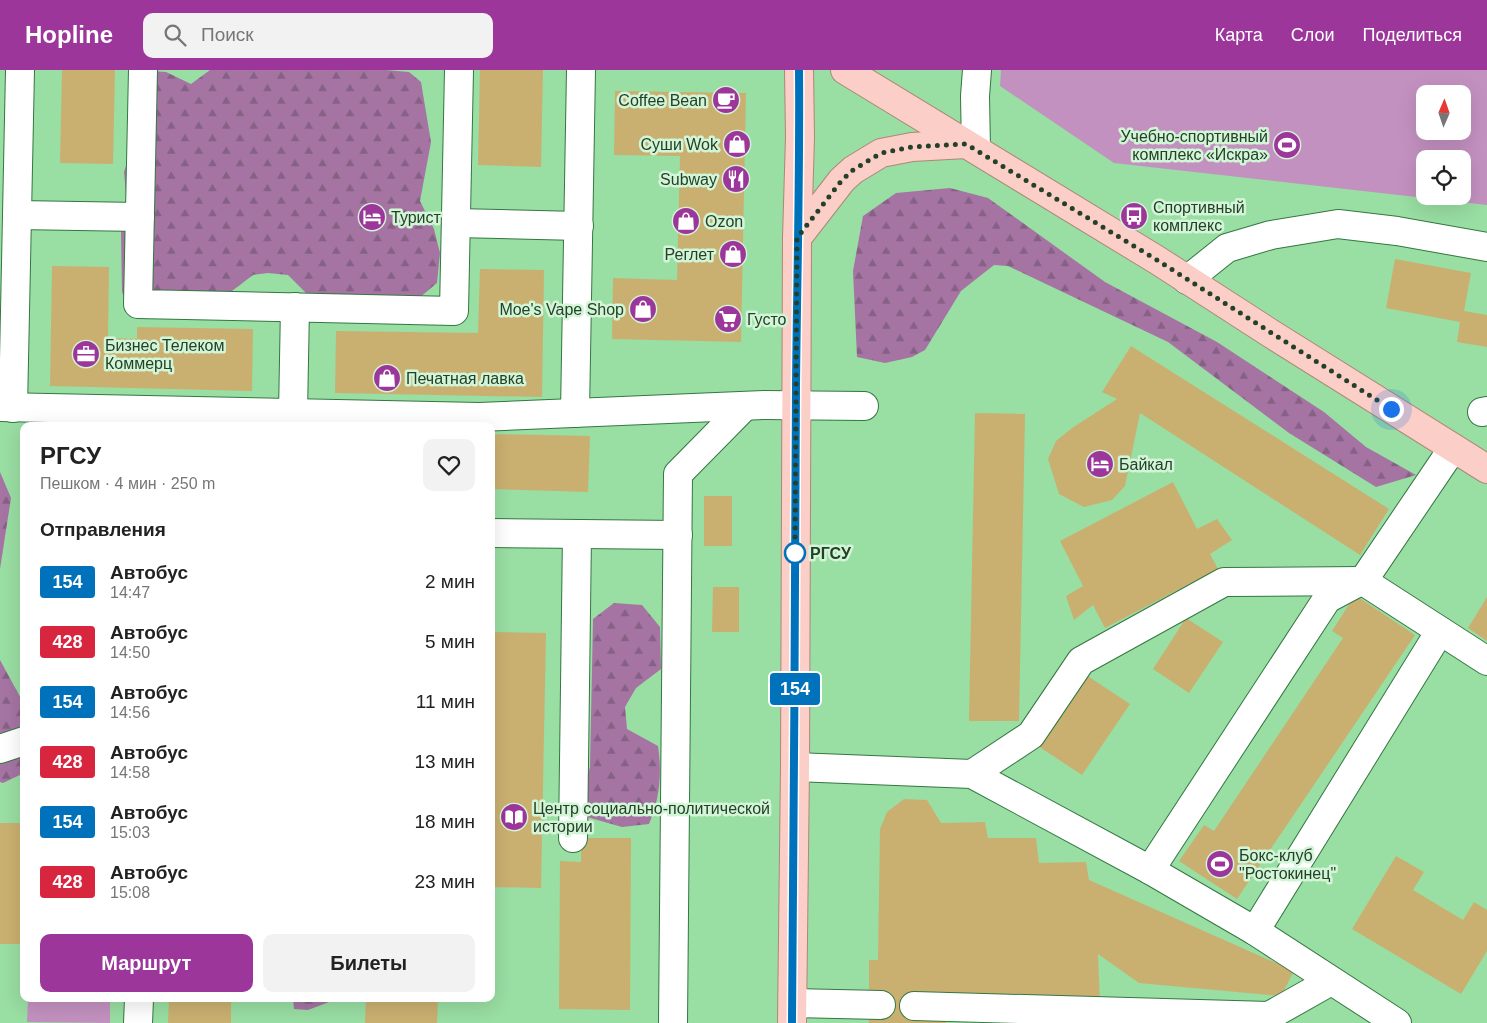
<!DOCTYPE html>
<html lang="ru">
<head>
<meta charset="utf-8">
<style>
	:root { --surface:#fff; --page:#f2f2f2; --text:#222; --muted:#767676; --accent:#9c369a }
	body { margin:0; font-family:Helvetica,sans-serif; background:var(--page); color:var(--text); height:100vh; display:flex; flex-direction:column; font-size:19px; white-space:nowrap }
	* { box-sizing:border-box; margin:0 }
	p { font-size:16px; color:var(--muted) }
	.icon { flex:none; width:28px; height:28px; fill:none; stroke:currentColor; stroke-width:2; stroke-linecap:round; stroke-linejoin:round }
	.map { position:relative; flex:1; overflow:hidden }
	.details { position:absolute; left:20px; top:352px; width:475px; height:580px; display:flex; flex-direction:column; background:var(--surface); border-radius:10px; box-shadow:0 5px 20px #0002 }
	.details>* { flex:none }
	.badge { padding:0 10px; border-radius:4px; font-size:18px; line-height:32px }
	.needle { width:32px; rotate:2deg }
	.tools { position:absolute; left:1416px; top:15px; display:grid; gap:10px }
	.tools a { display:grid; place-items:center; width:55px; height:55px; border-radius:10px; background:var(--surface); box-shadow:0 5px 20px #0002; font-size:25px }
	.you { position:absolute; width:25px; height:25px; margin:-12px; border:4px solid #fff; border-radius:50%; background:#1a73e8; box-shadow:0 0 0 8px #1a73e833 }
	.map>.badge { position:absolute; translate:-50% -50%; box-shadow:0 0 0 2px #fff }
	h2 { padding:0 20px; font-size:19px; line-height:45px }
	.round { display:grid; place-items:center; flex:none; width:52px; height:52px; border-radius:10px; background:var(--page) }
	.headline { display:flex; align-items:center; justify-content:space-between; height:85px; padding:0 20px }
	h1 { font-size:24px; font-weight:800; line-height:38px }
	.cta { display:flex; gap:10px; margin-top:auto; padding:10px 20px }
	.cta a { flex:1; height:58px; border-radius:10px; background:var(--accent); color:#fff; font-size:20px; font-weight:800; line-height:58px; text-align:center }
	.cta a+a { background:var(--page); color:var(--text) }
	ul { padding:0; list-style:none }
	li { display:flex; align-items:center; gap:15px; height:60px; padding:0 20px }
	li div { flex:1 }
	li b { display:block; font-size:19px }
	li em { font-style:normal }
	li .badge { min-width:55px; font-weight:700; text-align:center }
	header { display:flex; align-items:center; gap:30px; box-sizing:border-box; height:70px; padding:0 25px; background:var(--accent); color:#fff }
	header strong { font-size:24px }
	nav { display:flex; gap:28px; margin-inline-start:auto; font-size:18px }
	.search { width:350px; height:45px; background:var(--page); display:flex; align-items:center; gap:12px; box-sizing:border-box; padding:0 18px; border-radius:10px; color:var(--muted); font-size:19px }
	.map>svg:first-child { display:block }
	.forest { fill:url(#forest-firs) }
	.pitch { fill:#c391c0; fill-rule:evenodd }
	.building { fill:#cab070 }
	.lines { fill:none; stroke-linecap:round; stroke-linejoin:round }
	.minor-casing { stroke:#347742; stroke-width:30 }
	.major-casing { stroke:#ae8777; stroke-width:30 }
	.minor { stroke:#fff; stroke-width:28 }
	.major { stroke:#fbcec7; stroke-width:28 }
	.line-casing { stroke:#fff; stroke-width:11 }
	.line { stroke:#0072bc; stroke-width:8 }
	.walk { stroke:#244028; stroke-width:5; stroke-dasharray:0 9 }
	.stop-dot { fill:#fff; stroke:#0072bc; stroke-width:2.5 }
	.labels { text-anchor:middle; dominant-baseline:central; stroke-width:5; stroke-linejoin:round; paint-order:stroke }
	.poi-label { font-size:16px; fill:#244028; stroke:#d3f5d7; text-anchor:start }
	.stop-label { font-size:16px; font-weight:bold; fill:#244028; stroke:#d3f5d7; text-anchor:start }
</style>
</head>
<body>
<header>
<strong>Hopline</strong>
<div class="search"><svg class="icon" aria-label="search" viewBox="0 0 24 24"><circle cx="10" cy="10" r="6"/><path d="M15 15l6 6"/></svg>Поиск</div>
<nav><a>Карта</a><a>Слои</a><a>Поделиться</a></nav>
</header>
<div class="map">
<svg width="1487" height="953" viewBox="0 0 1487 953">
	<defs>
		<pattern id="forest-firs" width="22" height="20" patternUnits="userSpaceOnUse" patternTransform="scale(1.25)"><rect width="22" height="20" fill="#a574a3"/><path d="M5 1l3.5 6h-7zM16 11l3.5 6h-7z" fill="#866185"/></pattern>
	</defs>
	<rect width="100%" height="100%" fill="#99dea3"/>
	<g class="forest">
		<path d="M210,0H386L409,2L421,12L431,72L420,131L434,159L440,183L437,213L413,233L315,232L288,205L268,203L253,205L228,224L131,241L122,222L121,163L127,136L124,102L138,59L151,1L166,2L191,14Z"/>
		<path d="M950,118L988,128L1105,212L1217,272L1324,342L1366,377L1416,405L1376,417L1289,363L1168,272L1008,196L994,195L961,221L925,280L912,287L885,293L857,287L853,201L863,146L896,123Z"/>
		<path d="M0,402L11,428L0,499Z"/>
		<path d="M614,533L642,535L660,557L661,599L636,618L625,637L627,659L658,676C662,702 660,729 649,754L622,757L587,747L580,736L590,697L593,549Z"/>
		<path d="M0,590L24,634V703L3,713L0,712Z"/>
		<path d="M293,929H337L308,940L294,939Z"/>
	</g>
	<g class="pitch">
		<path d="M1001,0H1487V135L1114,93L1000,16ZM1425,24H1462V61H1425ZM1425,89H1462V126H1425Z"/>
		<path d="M28,929H110V953L27,952Z"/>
	</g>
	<g class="building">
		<path d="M62,0H115L113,94L60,93Z"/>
		<path d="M480,0H543L541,97L478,95Z"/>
		<path d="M615,21L746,23L741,272L612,269L613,208L677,210L680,86L614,85Z"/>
		<path d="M1395,189L1471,203L1464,241L1487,245V277L1457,272L1460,252L1386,238Z"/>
		<path d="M52,196L109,197L108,268L137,269V257L253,259L252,321L50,316Z"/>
		<path d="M480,199L544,200L542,327L335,323L336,261L478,263Z"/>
		<path d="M1131,276L1389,439L1360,485L1140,343L1125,416L1112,430L1084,437L1059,424L1048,389L1056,371L1072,358L1117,329L1102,322Z"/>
		<path d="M975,343L1025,344L1019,651H969Z"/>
		<path d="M491,364L590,366L588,422L491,419Z"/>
		<path d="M1173,412L1197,459L1217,449L1232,470L1210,484L1218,499L1105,558L1093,535L1074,550L1066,526L1083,516L1060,471Z"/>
		<rect x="704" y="426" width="28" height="50"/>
		<path d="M713,517H739V562H712Z"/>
		<path d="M1355,525L1415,565L1237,829L1179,791L1204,755L1214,761L1343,568L1332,561Z"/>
		<path d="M1487,527V571L1468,558Z"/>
		<path d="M1186,548L1223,572L1189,623L1153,599Z"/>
		<path d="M491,562L546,563L541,818L491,817Z"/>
		<path d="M1086,605L1130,634L1082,705L1038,676Z"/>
		<path d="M904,729L927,730L941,753L985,752L988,768H1036L1039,793L1086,792L1089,810L1294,901L1281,926L1139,913L1098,884L1100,932L946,945V953H869V890H878L880,759L887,742Z"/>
		<rect x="0" y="753" width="24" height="121"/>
		<path d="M581,768H631L630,940L559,939L560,791L581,792Z"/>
		<path d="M1396,786L1424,802L1413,820L1463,850L1474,832L1487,840V881L1461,924L1352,859Z"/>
		<path d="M169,929H231V953H168Z"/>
		<path d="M366,929L438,930L437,953H365Z"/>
	</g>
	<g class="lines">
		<g class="minor-casing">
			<g id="minor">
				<path d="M143,0L138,234L454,241L459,0"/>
				<path d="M976,79L975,26L977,0"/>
				<path d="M17,145L140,147"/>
				<path d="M456,153L579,156"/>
				<path d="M1187,210L1227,178L1271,165L1338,154L1397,161L1487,177"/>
				<path d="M0,337L479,347L764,335L864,336"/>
				<path d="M13,338L20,0"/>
				<path d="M1482,342L1487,341"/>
				<path d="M293,343L295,237"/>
				<path d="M575,343L581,0"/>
				<path d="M1453,378L1363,511L1487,591"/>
				<path d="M491,463L678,465"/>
				<path d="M0,679L24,671"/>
				<path d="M795,697L972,704L1150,800L1255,861L1397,953"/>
				<path d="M972,704L1031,665L1081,591L1224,512L1363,511"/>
				<path d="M573,768L577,464"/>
				<path d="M1150,800L1327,529L1359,512"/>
				<path d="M1255,861L1440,561"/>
				<path d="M793,933L881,935"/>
				<path d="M914,936L1269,946L1331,911"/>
				<path d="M138,953L139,929"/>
				<path d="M673,953L678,404L745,336"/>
			</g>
		</g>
		<g class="major-casing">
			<g id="major">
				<path d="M845,0L1157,190L1270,263L1487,399"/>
				<path d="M797,168L842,110L853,100L881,83L912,77L966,74"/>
				<path d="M792,953L795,697L797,168L800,67L799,0"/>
			</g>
		</g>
		<use href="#minor" class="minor"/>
		<use href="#major" class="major"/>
	</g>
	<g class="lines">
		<g class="line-casing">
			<path id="line" d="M792,953C794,741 795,528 796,316C797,211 800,105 799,0"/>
		</g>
		<use href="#line" class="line"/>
		<path class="walk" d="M795,483V484L797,168L842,110L853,100L881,83L912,77L966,74L1157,190L1391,339"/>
	</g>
	<defs>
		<g id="cafe-disc" transform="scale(1.4375)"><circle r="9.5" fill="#9c369a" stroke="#d3f5d7"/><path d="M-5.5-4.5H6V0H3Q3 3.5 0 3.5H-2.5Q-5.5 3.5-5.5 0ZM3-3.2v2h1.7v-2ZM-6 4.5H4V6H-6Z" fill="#fff"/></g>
		<g id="shop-disc" transform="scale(1.4375)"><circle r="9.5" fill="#9c369a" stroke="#d3f5d7"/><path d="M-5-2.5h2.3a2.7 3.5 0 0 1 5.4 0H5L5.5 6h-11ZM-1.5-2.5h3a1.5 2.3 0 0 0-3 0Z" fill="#fff"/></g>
		<g id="stadium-disc" transform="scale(1.4375)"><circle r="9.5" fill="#9c369a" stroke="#d3f5d7"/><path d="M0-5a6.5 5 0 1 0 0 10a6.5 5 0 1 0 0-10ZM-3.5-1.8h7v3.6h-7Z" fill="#fff"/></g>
		<g id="restaurant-disc" transform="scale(1.4375)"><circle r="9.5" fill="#9c369a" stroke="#d3f5d7"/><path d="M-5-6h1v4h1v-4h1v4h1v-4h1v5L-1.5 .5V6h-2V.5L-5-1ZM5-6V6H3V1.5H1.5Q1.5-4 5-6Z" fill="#fff"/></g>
		<g id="bus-disc" transform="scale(1.4375)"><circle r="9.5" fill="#9c369a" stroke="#d3f5d7"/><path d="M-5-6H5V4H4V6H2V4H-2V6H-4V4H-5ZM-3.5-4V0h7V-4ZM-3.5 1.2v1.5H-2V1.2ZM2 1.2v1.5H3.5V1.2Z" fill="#fff"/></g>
		<g id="hotel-disc" transform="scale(1.4375)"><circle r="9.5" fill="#9c369a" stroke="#d3f5d7"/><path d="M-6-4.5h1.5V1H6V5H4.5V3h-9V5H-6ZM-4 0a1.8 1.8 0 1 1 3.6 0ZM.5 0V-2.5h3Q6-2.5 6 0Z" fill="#fff"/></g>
		<g id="supermarket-disc" transform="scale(1.4375)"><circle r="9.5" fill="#9c369a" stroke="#d3f5d7"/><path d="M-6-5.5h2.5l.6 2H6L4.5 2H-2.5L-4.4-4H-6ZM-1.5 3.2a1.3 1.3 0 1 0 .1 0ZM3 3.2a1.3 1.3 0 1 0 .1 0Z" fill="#fff"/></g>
		<g id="office-disc" transform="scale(1.4375)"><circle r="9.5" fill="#9c369a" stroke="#d3f5d7"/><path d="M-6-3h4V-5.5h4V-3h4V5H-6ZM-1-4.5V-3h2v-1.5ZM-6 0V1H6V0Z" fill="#fff"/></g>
		<g id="library-disc" transform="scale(1.4375)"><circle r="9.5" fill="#9c369a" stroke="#d3f5d7"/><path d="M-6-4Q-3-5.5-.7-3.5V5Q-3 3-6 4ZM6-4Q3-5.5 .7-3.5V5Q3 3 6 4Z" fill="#fff"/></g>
	</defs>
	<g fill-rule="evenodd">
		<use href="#cafe-disc" x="726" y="30"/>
		<use href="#shop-disc" x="737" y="74"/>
		<use href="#stadium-disc" x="1287" y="75"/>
		<use href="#restaurant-disc" x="736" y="109"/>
		<use href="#bus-disc" x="1134" y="146"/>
		<use href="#hotel-disc" x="372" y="147"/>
		<use href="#shop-disc" x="686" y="151"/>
		<use href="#shop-disc" x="733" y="184"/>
		<use href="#shop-disc" x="643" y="239"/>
		<use href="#supermarket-disc" x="728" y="249"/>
		<use href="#office-disc" x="86" y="284"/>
		<use href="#shop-disc" x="387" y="308"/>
		<use href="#hotel-disc" x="1100" y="394"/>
		<use href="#library-disc" x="514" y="747"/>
		<use href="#stadium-disc" x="1220" y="794"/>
	</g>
	<circle class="stop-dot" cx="795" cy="483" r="10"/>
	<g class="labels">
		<g class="poi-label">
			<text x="707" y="30" text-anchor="end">Coffee Bean</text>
			<text x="1268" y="66" text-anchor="end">Учебно-спортивный<tspan x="1268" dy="18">комплекс «Искра»</tspan></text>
			<text x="718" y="74" text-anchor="end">Суши Wok</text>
			<text x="717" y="109" text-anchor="end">Subway</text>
			<text x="1153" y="137">Спортивный<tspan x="1153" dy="18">комплекс</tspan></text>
			<text x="391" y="147">Турист</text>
			<text x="705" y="151">Ozon</text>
			<text x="714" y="184" text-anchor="end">Реглет</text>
			<text x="624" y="239" text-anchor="end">Moe's Vape Shop</text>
			<text x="747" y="249">Густо</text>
			<text x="105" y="275">Бизнес Телеком<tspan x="105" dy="18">Коммерц</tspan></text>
			<text x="406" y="308">Печатная лавка</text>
			<text x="1119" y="394">Байкал</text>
			<text x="533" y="738">Центр социально-политической<tspan x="533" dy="18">истории</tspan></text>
			<text x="1239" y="785">Бокс-клуб<tspan x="1239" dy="18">"Ростокинец"</tspan></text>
		</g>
		<g class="stop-label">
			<text x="810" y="483">РГСУ</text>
		</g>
	</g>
</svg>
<div class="tools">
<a><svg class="needle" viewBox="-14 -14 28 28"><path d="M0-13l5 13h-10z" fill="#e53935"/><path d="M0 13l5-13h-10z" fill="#767676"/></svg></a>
<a><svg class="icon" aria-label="locate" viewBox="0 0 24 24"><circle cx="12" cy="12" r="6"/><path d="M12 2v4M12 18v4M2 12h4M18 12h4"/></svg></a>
</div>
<div class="you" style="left:1391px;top:339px"></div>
<b class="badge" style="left:795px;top:619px;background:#0072bc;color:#fff">154</b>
<section class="details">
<div class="headline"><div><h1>РГСУ</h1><p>Пешком · 4 мин · 250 m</p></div><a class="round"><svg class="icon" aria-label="heart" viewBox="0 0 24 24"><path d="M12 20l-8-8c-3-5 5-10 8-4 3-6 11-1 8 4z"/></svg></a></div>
<h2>Отправления</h2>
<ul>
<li><span class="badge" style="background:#0072bc;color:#fff">154</span><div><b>Автобус</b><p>14:47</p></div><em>2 мин</em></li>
<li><span class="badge" style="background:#d7263d;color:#fff">428</span><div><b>Автобус</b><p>14:50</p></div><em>5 мин</em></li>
<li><span class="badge" style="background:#0072bc;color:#fff">154</span><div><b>Автобус</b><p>14:56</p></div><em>11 мин</em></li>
<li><span class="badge" style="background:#d7263d;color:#fff">428</span><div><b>Автобус</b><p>14:58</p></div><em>13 мин</em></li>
<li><span class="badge" style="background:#0072bc;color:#fff">154</span><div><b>Автобус</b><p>15:03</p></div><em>18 мин</em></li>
<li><span class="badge" style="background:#d7263d;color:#fff">428</span><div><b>Автобус</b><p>15:08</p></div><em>23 мин</em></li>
</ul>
<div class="cta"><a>Маршрут</a><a>Билеты</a></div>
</section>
</div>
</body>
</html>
